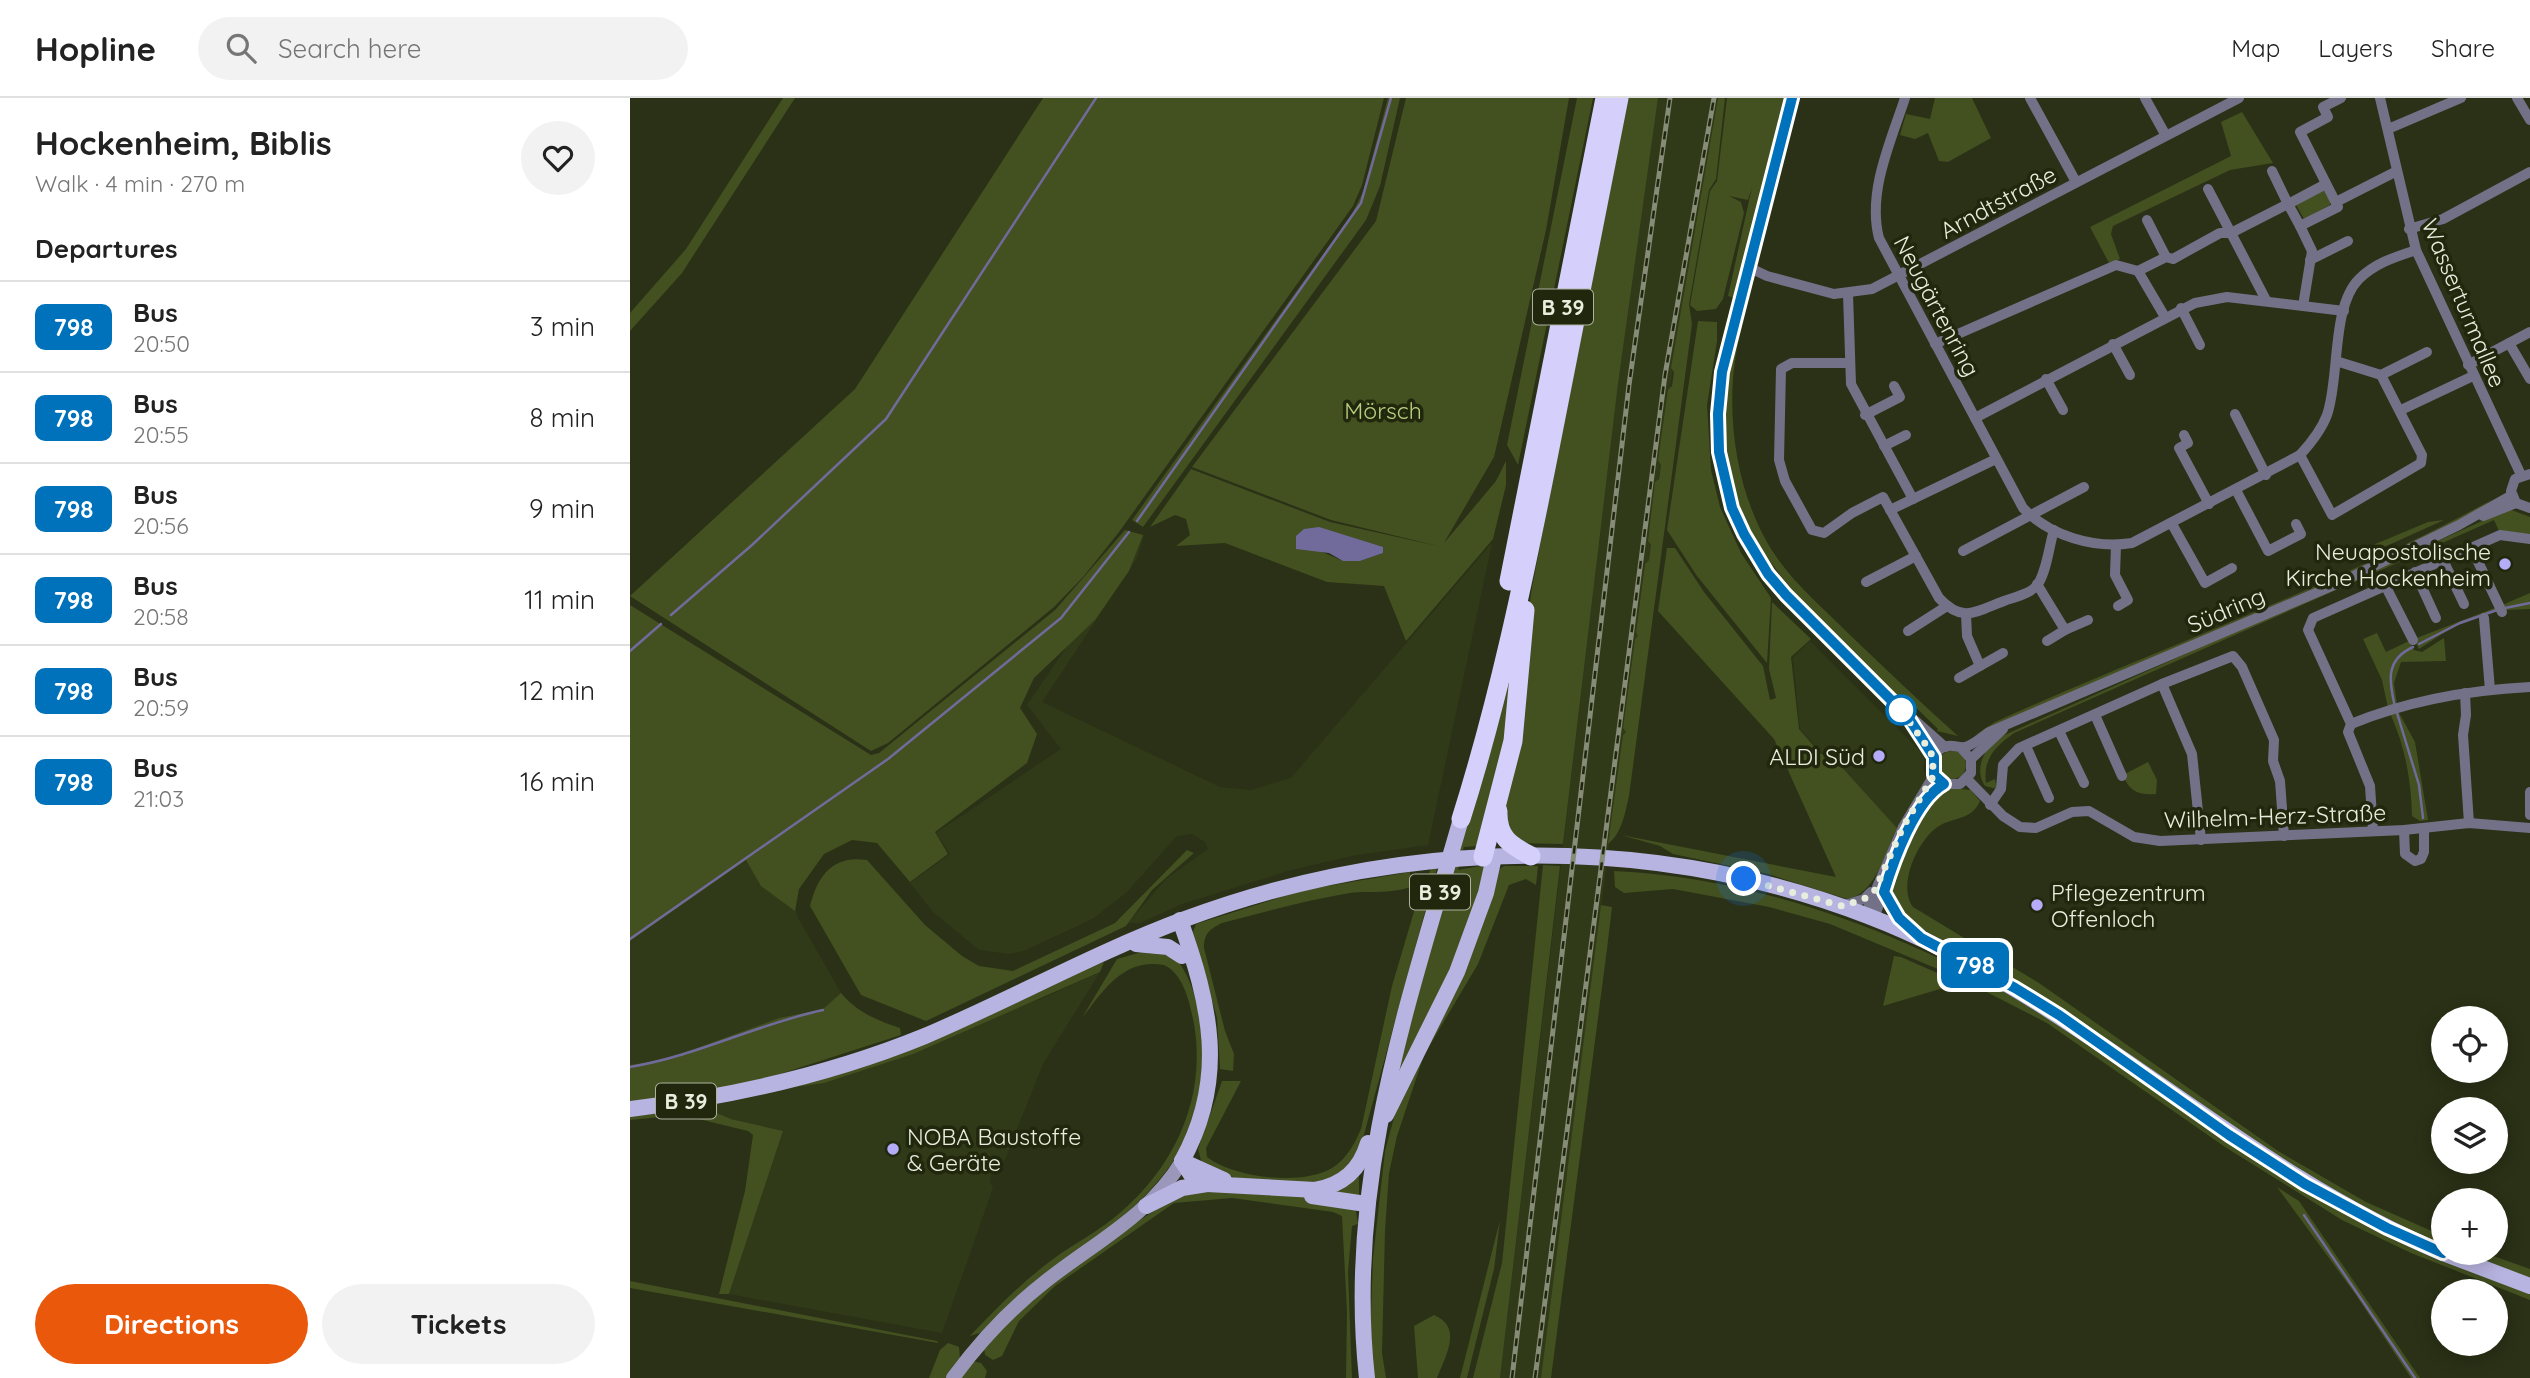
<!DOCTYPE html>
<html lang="en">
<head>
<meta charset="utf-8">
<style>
	:root { --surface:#fff; --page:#f2f2f2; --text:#222; --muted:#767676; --line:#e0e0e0; --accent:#ea580c }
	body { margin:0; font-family:Quicksand,sans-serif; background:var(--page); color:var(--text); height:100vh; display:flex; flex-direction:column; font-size:26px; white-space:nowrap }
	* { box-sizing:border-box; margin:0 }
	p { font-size:23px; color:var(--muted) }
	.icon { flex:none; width:38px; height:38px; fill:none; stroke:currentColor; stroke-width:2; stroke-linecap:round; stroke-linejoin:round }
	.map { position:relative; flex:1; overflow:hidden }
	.sheet { display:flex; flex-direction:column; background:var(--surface); width:630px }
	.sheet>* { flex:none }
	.badge { padding:0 14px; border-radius:10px; font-size:24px; line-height:46px }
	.tools { position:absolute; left:1801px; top:908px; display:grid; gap:14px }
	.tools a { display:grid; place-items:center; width:77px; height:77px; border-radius:50%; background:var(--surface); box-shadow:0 4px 18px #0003; font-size:35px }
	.you { position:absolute; width:35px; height:35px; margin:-18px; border:5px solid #fff; border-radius:50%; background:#1a73e8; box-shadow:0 0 0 10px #1a73e833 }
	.map>.badge { position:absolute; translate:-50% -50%; box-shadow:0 0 0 4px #fff }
	h2 { padding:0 35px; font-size:26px; line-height:63px }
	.round { display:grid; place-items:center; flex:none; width:74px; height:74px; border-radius:37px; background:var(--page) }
	.overview { display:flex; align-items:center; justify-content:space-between; height:119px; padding:0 35px }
	h1 { font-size:33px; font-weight:800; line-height:52px }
	.button { display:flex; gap:14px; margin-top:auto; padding:14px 35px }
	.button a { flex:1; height:80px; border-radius:42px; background:var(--accent); color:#fff; font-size:28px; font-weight:800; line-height:80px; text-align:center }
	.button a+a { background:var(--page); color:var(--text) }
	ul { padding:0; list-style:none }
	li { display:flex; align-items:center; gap:21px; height:91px; padding:0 35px; border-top:2px solid var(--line) }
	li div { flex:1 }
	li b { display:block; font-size:26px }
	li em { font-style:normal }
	li .badge { min-width:77px; font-weight:700; text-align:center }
	header { display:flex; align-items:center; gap:42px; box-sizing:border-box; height:98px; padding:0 35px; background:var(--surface); border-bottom:2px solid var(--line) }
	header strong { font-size:33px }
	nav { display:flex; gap:38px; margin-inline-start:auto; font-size:24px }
	.search { width:490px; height:63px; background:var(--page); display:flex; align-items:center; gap:18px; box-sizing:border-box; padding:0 24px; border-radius:38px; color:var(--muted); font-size:26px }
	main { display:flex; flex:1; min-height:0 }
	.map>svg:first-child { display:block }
	.built { fill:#313a18 }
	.green { fill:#435020; fill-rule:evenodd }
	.water { fill:#716b9b }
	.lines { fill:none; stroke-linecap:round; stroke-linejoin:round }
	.stream { stroke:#716b9b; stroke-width:2.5 }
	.street { stroke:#737187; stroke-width:10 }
	.secondary { stroke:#9a97ba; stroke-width:14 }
	.primary { stroke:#b8b4e1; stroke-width:16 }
	.highway { stroke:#d4d0fb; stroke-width:19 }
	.rail-casing { stroke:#868c77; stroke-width:5 }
	.rail { stroke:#21270c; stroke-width:2.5; stroke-dasharray:8; stroke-linecap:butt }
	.line-casing { stroke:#fff; stroke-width:16 }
	.line { stroke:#0072bc; stroke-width:10 }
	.walk { stroke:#e8eddd; stroke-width:7; stroke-dasharray:0 12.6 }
	.poi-dot { fill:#b5acf8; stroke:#21270c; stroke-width:2.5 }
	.stop-dot { fill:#fff; stroke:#0072bc; stroke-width:3.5 }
	.labels { text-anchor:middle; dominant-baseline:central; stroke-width:7; stroke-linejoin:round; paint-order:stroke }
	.shield { fill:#21270c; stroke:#acb29e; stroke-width:2 }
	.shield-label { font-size:21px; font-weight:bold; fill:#e8eddd }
	.street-label { font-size:23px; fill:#e8eddd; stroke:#21270c }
	.park-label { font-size:23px; fill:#b8ce80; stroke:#21270c }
	.poi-label { font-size:23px; fill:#e8eddd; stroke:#21270c; text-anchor:end }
</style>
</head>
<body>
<header>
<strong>Hopline</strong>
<div class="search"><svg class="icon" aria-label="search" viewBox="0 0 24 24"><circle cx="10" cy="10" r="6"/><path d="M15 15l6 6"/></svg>Search here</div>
<nav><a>Map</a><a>Layers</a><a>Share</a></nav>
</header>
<main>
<section class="sheet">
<div class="overview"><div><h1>Hockenheim, Biblis</h1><p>Walk · 4 min · 270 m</p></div><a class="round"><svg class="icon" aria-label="heart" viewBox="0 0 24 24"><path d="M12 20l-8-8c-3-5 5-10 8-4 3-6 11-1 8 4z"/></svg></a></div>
<h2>Departures</h2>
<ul>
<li><span class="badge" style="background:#0072bc;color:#fff">798</span><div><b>Bus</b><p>20:50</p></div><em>3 min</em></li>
<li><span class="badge" style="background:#0072bc;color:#fff">798</span><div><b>Bus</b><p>20:55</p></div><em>8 min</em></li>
<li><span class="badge" style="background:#0072bc;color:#fff">798</span><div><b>Bus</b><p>20:56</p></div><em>9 min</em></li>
<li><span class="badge" style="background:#0072bc;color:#fff">798</span><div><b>Bus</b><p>20:58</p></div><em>11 min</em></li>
<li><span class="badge" style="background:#0072bc;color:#fff">798</span><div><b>Bus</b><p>20:59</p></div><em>12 min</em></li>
<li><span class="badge" style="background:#0072bc;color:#fff">798</span><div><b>Bus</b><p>21:03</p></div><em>16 min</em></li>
</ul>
<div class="button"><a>Directions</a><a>Tickets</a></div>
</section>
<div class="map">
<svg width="1900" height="1280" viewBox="0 0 1900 1280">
	<rect width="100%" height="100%" fill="#2a3116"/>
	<g class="built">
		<path d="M1028,0H1088L1028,362L1031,366L1018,443L1021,447L1019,462L1015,466L1006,534L1009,538L1005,541L993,630L996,634L993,637L911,1280H870L988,286Z"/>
		<path d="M515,434L507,460L412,604L590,689L621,692L661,680L862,445L798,747L726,757L661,772L552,806L510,825H498L536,781L578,751L575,744L562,736L547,738L497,794L464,820L396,852L380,856L349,852L303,814L280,785L320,756L306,735L431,651L397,607Z"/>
		<path d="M1180,543L1295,658L1293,670L1297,684L1267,730L1208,665L1191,654L1170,631L1163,560Z"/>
		<path d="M116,762L164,804L168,820L211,895L193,911L149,920L34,962L0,968V843Z"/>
		<path d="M470,874L413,966L372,1069L362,1072L360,1084L363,1090L312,1235L99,1196L153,1033L101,1021L68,1007L411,901Z"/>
	</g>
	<g class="green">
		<path d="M153,0H165L52,175L0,233V215L56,151Z"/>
		<path d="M413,0H754L732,87L723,108L489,434L454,478L424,509L258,645L241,653L0,498L225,291Z"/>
		<path d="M758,0H770L750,88L736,122L513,429L502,422L722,116L733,94Z"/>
		<path d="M776,0H939L916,132L864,359L814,445L866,383L876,363V387L863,441L776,543L754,488L697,484L595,445L546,448L560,437L556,421L545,417L520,429L561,371L700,424L812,449L701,422L562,369L746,123ZM690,453L753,455L730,463H713Z"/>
		<path d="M947,0H963L888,367L877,347Z"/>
		<path d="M997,0H1028L988,286L933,746L883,745L872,707L902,489Z"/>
		<path d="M1088,0H1095L1086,81L1079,92L1059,206L1062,226L999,698C995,715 992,735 978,746L993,637L996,634L993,630L1005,541L1008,538L1006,534L1015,466L1019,462L1021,447L1018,443L1025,384L1029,381L1031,367L1028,362L1038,292L1042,288L1044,274L1041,270Z"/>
		<path d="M1097,0H1156L1104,200L1098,198L1122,89L1118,102L1099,98L1111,104L1114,115L1093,201L1086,211L1067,213L1060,207L1080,93L1087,83Z"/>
		<path d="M1305,0H1342L1361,40L1318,64L1309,63L1298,35L1285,41L1270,37L1276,16L1300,21Z"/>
		<path d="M1612,14L1643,65L1600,72L1483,128L1481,136L1490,161L1479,165L1460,129L1601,58L1591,24Z"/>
		<path d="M1694,89L1701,102L1700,107L1674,121L1665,105Z"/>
		<path d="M1068,223L1087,224V243L1077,307L1081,372L1090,409L1111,455L1141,500L1137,565L1067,478L1037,432Z"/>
		<path d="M1108,226L1112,229C1092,300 1103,392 1143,454C1163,485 1194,511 1219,536C1255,570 1291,605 1328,638L1307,633L1308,631L1273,597L1269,601C1149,481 1057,413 1108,226Z"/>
		<path d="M1863,401L1841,416L1762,456L1344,638L1365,624C1530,549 1705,489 1863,401Z"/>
		<path d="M1879,411L1900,419V438L1869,433L1864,422L1384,635C1365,649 1353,660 1356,685L1365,681L1367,691L1355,688C1348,678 1349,666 1355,655L1352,652L1370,639Z"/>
		<path d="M1814,422L1741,455L1743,447L1798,424Z"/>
		<path d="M495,432L513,437L499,473L465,522L404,580L390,610L407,636L397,665L305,734L318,756L280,784L247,745L222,742L194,756L169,791L165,813L131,788L116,762L0,843V507L241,657L249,655L425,512Z"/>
		<path d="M1037,450H1045L1074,494L1133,568L1140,602L1146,600L1139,571L1142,504L1181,541L1161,559L1169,631L1190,655L1208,665L1267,730C1256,753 1245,797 1217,801L1138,776L1043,756L1030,748L991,737L1206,779L1144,641L1028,513Z"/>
		<path d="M1900,495V511L1874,512L1870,508Z"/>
		<path d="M1867,509L1864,514L1823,529L1789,551L1784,541Z"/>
		<path d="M1747,535L1756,554L1779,543L1784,552L1792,554L1814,540L1816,563L1771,564L1764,585L1767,607L1758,610L1752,582L1733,541Z"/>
		<path d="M875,576L885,602L848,748L834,749L828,772L856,767L836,844L765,983Z"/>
		<path d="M1768,613L1785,644L1798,722L1790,723L1782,718C1781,680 1775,649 1760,615Z"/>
		<circle cx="1322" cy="667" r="14"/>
		<path d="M1518,664L1527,682L1526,696C1508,697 1500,694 1493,677Z"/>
		<path d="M1319,690L1341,692L1350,703C1342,722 1324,719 1309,728C1288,741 1267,787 1283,809L1409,885L1648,1053L1736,1104L1813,1138V1149L1716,1103L1274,819C1268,812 1260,805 1260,796C1258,769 1294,700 1319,690Z"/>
		<path d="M557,752L564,755L522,792L496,828L296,923L231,897L180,808C188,777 203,757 237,762L295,827L332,858L349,868L383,873L485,825Z"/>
		<path d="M913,767L930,768L870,1280H843L872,1165Z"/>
		<path d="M874,768H908L906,787L896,781L879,787L848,866L794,957L767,1038L759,1075L755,1133L752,1255L756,1280H743L740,1246L743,1160L755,1053L767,1008L868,772Z"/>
		<path d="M801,770H807L727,1062L699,1085L610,1082L572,1066L568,1051L592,983H611L576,1050L577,1059C604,1080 672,1088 702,1070C716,1062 725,1045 731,1031L762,888L788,800V791L795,786Z"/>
		<path d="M984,773C1153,781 1315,852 1456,943C1525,988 1590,1040 1660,1084C1735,1131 1819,1161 1900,1195V1202L1781,1155L1712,1122L1595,1049L1417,925L1327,879L1200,826L1139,809L1043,791L994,795L985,789Z"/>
		<path d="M780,774V777L795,776C786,799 740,792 720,795C677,802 635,814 592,825C580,831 574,835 574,850L595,933L604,956L603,973L590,971L587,920L563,834L566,826L674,792Z"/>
		<path d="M971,807L982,809L977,851L921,1280H911Z"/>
		<path d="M519,852L545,859C565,884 571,917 572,949C575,1050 528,1090 456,1150C422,1178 388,1206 353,1234L340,1238C364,1213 387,1189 414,1168C436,1150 463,1137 485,1119C543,1072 577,1002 564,926C560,906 554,876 534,867C493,860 474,892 452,920L487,861Z"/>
		<path d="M1264,858L1271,859L1330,885L1253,908Z"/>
		<path d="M474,864L470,874L283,956L194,985L136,993Z"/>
		<path d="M211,895C227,914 246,922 270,930L271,937L150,976L101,989L0,1006V967L34,962L149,920L193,911Z"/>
		<path d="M68,1007L101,1021L153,1033L99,1196H89L115,1093L123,1037L118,1033L52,1017L0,1022V1017Z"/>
		<path d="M729,1073V1101L692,1095Z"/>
		<path d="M1647,1089L1669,1103L1790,1280H1781L1726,1197Z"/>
		<path d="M557,1093C598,1095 691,1092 725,1108L728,1126L722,1128L718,1174L722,1280H716L717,1213L712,1118L703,1114L602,1100L544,1105L425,1188L389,1223L372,1258L363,1262L355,1257L354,1250C410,1187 484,1136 557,1093Z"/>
		<path d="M870,1122L864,1171L837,1280H830Z"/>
		<path d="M1829,1155H1855L1900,1171V1182Z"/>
		<path d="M0,1183L307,1243L308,1245L0,1190Z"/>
		<path d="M804,1217C833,1229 816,1257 807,1280H788L784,1228Z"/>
		<path d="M318,1245L329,1249L330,1260L317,1280H299L310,1252Z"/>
		<path d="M342,1263L351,1265L357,1273L355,1280H329Z"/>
	</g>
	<path class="water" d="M689,429L753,449V455L730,463H713L699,455L666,451V438L674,431Z"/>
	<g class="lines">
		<g class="stream">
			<path d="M507,423L731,105L761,0"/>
			<path d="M1875,510L1900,505"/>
			<path d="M41,517L122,447L256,321L466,0"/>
			<path d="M1789,546L1830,525L1867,512"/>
			<path d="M0,553L31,526"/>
			<path d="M1765,609C1759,583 1755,562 1783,549"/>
			<path d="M1767,615L1789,687L1793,720"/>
			<path d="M0,841L258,661L431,520L499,434"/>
			<path d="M0,969C67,958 127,926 193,912"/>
			<path d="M1674,1117L1785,1280"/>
		</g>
		<g class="street">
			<path d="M1162,0L1092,274L1088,331L1095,384L1114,436L1138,476L1156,497L1244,586L1315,649"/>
			<path d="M1275,0C1261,43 1237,94 1249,140L1393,410C1420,438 1464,451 1502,445L1670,357C1681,345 1691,333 1697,317C1710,280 1701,209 1729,181C1745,165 1765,159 1786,152"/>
			<path d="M1400,0L1446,84"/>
			<path d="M1515,0L1535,36"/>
			<path d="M1750,0L1786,152L1891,377"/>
			<path d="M1887,0L1900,22"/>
			<path d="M1758,31L1831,0"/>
			<path d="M1696,86L1658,106L1670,128L1708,109L1670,34L1698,19L1693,9L1711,0"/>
			<path d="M1578,91L1601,135L1658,106L1642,73"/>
			<path d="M1706,104L1767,73"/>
			<path d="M1517,122L1536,159"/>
			<path d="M1670,128L1682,153L1673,208"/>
			<path d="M1779,131L1813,121L1900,74"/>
			<path d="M1680,162L1718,143"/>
			<path d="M1118,169L1137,178L1204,196L1242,191L1609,0"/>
			<path d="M1508,173L1536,159L1543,161L1590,135H1601L1636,202"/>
			<path d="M1218,196L1221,286L1283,401"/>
			<path d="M1551,210L1570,247"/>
			<path d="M1879,245L1900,281"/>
			<path d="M1305,246L1486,167L1508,173L1535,219"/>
			<path d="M1483,246L1500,277"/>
			<path d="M1218,265H1162L1151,271L1149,362L1155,383L1182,432L1194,435L1222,415L1253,399L1309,500C1333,526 1347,513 1374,503C1385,499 1401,496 1408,486C1417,472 1419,448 1424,432"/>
			<path d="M1838,267L1900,234"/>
			<path d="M1751,277L1797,254"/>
			<path d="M1416,281L1433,312"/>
			<path d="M1771,312L1843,278"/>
			<path d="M1605,316L1636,377"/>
			<path d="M1235,317L1270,299L1264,288"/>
			<path d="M1345,320L1565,205L1597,199L1714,213"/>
			<path d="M1554,337L1558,345L1549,350L1579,406"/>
			<path d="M1254,348L1276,337"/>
			<path d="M1670,357L1702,417L1791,365L1792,357L1751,277L1706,263"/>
			<path d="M1900,376L1885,381L1881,393L1886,405L1900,410"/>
			<path d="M1606,392L1638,453L1671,436L1666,426"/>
			<path d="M1260,412L1366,361"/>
			<path d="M1853,418L1886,405"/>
			<path d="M1542,426L1575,485L1602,470"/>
			<path d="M1486,447L1485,477L1498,502L1488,508"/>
			<path d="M1841,449L1872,514"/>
			<path d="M1333,453L1454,389"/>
			<path d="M1813,462L1834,506"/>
			<path d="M1785,474L1806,520"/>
			<path d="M1236,484L1286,458"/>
			<path d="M1407,486L1435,532L1458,522"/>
			<path d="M1755,487L1783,542"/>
			<path d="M1854,520L1860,592"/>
			<path d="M1278,533L1317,508"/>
			<path d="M1417,543L1435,532"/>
			<path d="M1350,568L1373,555"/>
			<path d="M1329,580L1350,568L1337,538L1336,516"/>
			<path d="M1532,586L1562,656L1571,742"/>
			<path d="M1835,595L1836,617L1833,637L1839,725"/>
			<path d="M1465,617L1492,678"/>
			<path d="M1280,622L1304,659"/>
			<path d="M1721,626C1777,603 1840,592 1900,589"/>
			<path d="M1429,633L1454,685"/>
			<path d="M1396,648L1419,700"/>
			<path d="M1331,650L1341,661V675L1330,686H1314C1299,676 1297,652 1318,648C1324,647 1329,650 1335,649C1343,647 1352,639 1359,634L1709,485L1829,427L1882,397"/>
			<path d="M1341,661L1373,631"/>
			<path d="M1337,681L1373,718L1390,729L1406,730L1442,714L1459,713L1504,739L1530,743L1774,732L1839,725L1900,730"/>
			<path d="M1900,694V717"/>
			<path d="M1360,707L1371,691L1373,667L1389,650L1532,586L1603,558L1612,569L1644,642L1643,663L1650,683L1654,738"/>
			<path d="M1774,732L1775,756L1785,763L1791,761L1794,754V730"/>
			<path d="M1743,733L1740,688L1718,634L1721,626L1678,532L1683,520L1870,437L1900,441"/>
			<path d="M1254,794L1258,806L1283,833"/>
			<path d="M1212,808L1234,801L1241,794"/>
			<path d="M1235,817L1273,729L1304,677"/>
			<path d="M1244,820C1258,784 1279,706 1314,686"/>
		</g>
		<path class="secondary" d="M323,1280C350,1243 380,1211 416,1183C464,1145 520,1117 552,1063"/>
		<g class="primary">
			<path d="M550,822C580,906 598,980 552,1063"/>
			<path d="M506,846L538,849L552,858"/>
			<path d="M0,1011C100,999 202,976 295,938C382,901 466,854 555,821C773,740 1020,734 1238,818C1448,898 1605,1069 1813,1155"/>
			<path d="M756,1017L827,874L856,795L864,759"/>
			<path d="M552,1063L562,1078L577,1086L685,1092C713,1087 730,1072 738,1045"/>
			<path d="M552,1063L594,1082"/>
			<path d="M682,1098L736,1106"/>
			<path d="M516,1108L552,1090L577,1086"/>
			<path d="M1813,1155L1900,1188"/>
			<path d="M737,1280C715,1084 778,906 831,721"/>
		</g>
		<g class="highway">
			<path d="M879,483L975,0"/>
			<path d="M868,713C867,739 880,747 901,758"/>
			<path d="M831,721C868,604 893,485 917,365C941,243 965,122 989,0"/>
			<path d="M853,759L883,643L895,512"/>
		</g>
		<g class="rail-casing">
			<g id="rail">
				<path d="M882,1280L999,287L1040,0"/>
				<path d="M905,1280L1035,277L1084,0"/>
			</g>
		</g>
		<use href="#rail" class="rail"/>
	</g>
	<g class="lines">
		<g class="line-casing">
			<path id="line" d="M1162,0L1092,274L1088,316L1089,354L1102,410L1114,436L1138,476L1156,497L1278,619L1304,659V677L1314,686C1285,702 1263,764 1254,794L1269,820L1291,840L1385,890L1429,917L1599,1037L1675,1086L1757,1130L1813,1155"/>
		</g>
		<use href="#line" class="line"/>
		<path class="walk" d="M1114,781L1212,808L1234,801L1245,792L1273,729L1304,677L1301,654L1271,612"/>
	</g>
	<g class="poi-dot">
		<circle cx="1875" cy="466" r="7"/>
		<circle cx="1249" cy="658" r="7"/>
		<circle cx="1407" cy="807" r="7"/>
		<circle cx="263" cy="1051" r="7"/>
	</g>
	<circle class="stop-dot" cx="1271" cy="612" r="14"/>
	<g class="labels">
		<g class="shield">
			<rect x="903" y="191.5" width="60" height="35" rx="5"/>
			<rect x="780" y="776.5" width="60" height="35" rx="5"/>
			<rect x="26" y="985.5" width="60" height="35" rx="5"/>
		</g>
		<g class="shield-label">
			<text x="933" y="209">B 39</text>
			<text x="810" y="794">B 39</text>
			<text x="56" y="1003">B 39</text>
		</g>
		<g class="street-label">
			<text transform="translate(1368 104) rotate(-28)">Arndtstraße</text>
			<text transform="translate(1834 205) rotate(67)">Wasserturmallee</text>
			<text transform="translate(1307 208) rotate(62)">Neugärtenring</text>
			<text transform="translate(1596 512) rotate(-23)">Südring</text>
			<text transform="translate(1645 718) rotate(-2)">Wilhelm-Herz-Straße</text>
		</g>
		<g class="park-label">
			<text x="753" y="312">Mörsch</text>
		</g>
		<g class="poi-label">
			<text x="1861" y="453">Neuapostolische<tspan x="1861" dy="26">Kirche Hockenheim</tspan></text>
			<text x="1235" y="658">ALDI Süd</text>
			<text x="1421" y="794" text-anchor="start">Pflegezentrum<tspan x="1421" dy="26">Offenloch</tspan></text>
			<text x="277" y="1038" text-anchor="start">NOBA Baustoffe<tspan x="277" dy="26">&amp; Geräte</tspan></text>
		</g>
	</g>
</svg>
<div class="tools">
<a><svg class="icon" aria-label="locate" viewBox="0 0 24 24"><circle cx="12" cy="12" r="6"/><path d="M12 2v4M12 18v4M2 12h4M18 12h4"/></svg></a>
<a><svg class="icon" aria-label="layers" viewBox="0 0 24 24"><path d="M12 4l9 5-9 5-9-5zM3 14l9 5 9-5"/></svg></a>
<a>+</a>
<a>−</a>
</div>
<div class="you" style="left:1114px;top:781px"></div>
<b class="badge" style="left:1345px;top:867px;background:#0072bc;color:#fff">798</b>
</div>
</main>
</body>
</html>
